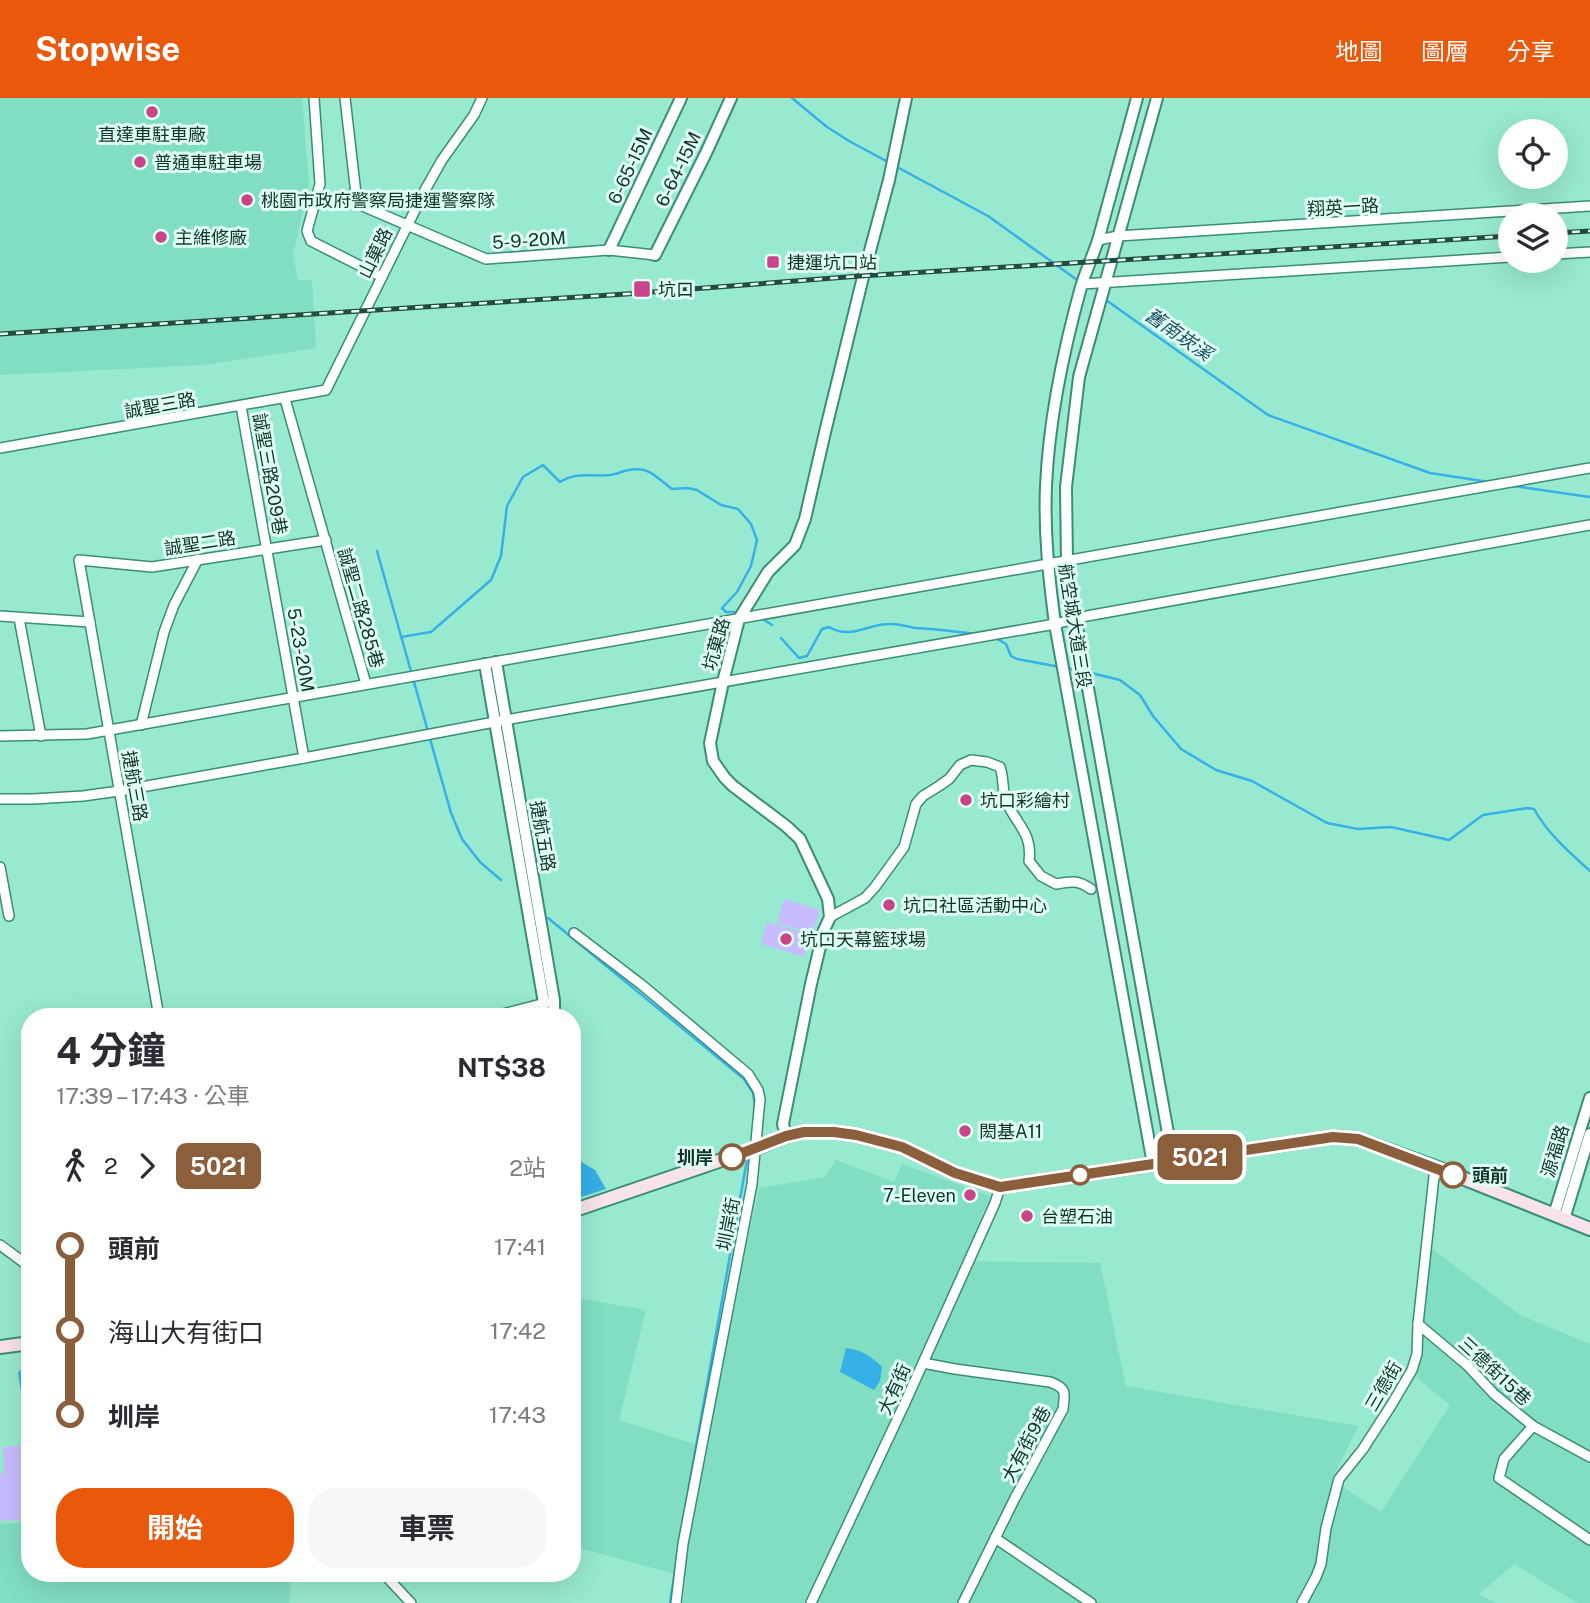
<!DOCTYPE html>
<html lang="zh-TW">
<head>
<meta charset="utf-8">
<style>
	:root { --surface:#fff; --page:#f7f7f7; --text:#2b2b33; --muted:#7c7c81; --accent:#ea580c }
	body { margin:0; font-family:"Public Sans","Noto Sans TC",sans-serif; background:var(--page); color:var(--text); height:100vh; display:flex; flex-direction:column; font-size:26px; white-space:nowrap }
	* { box-sizing:border-box; margin:0 }
	p { font-size:23px; color:var(--muted) }
	.icon { flex:none; width:38px; height:38px; fill:none; stroke:currentColor; stroke-width:2; stroke-linecap:round; stroke-linejoin:round }
	.map { position:relative; flex:1; overflow:hidden }
	.panel { position:absolute; left:21px; top:910px; width:560px; height:574px; display:flex; flex-direction:column; background:var(--surface); border-radius:28px; box-shadow:0 7px 28px #0002 }
	.panel>* { flex:none }
	.badge { padding:0 14px; border-radius:10px; font-size:24px; line-height:46px }
	.buttons { position:absolute; left:1498px; top:21px; display:grid; gap:14px }
	.buttons a { display:grid; place-items:center; width:70px; height:70px; border-radius:50%; background:var(--surface); box-shadow:0 7px 28px #0002; font-size:35px }
	.map>.badge { position:absolute; translate:-50% -50%; box-shadow:0 0 0 4px #fff }
	.legs { display:flex; align-items:center; gap:10px; height:77px; padding:0 35px; font-size:23px }
	.legs p { margin-inline-start:auto }
	.headline { display:flex; align-items:center; justify-content:space-between; height:119px; padding:0 35px }
	h1 { font-size:38px; font-weight:700; line-height:52px }
	.primary-button { display:flex; gap:14px; margin-top:auto; padding:14px 35px }
	.primary-button a { flex:1; height:80px; border-radius:28px; background:var(--accent); color:#fff; font-size:28px; font-weight:700; line-height:80px; text-align:center }
	.primary-button a+a { background:var(--page); color:var(--text) }
	ul { padding:0 35px; list-style:none }
	li { display:flex; align-items:center; gap:24px; height:84px; font-size:26px }
	li i { display:grid; place-items:center; width:10px; height:100%; margin:0 9px; background:currentColor }
	li i::after { content:''; width:18px; height:18px; margin:-9px; border:5px solid; border-radius:50%; background:var(--surface) }
	li p { margin-inline-start:auto }
	li:first-child i { background:linear-gradient(#0000 50%,currentColor 0) }
	li:last-child i { background:linear-gradient(currentColor 50%,#0000 0) }
	header { display:flex; align-items:center; gap:42px; box-sizing:border-box; height:98px; padding:0 35px; background:var(--accent); color:#fff }
	header strong { font-size:33px }
	nav { display:flex; gap:38px; margin-inline-start:auto; font-size:24px }
	.map>svg:first-child { display:block }
	.built { fill:#81dec2 }
	.green { fill:#c7bcfd }
	.water { fill:#36b0e6 }
	.lines { fill:none; stroke-linecap:round; stroke-linejoin:round }
	.stream { stroke:#36b0e6; stroke-width:2.5 }
	.minor-casing { stroke:#3a8d76; stroke-width:12 }
	.tertiary-casing { stroke:#3a8d76; stroke-width:14 }
	.secondary-casing { stroke:#3a8d76; stroke-width:16 }
	.minor { stroke:#fff; stroke-width:9 }
	.tertiary { stroke:#fff; stroke-width:10 }
	.secondary { stroke:#f8e2eb; stroke-width:12 }
	.rail-casing { stroke:#234c40; stroke-width:5 }
	.rail { stroke:#e0fff4; stroke-width:2.5; stroke-dasharray:8; stroke-linecap:butt }
	.line-1-casing { stroke:#fff; stroke-width:16 }
	.line-1 { stroke:#8b5e3c; stroke-width:10 }
	.poi-dot { fill:#c94488; stroke:#e0fff4; stroke-width:2.5 }
	.stop-1-dot { fill:#fff; stroke:#8b5e3c; stroke-width:3.5 }
	.labels { text-anchor:middle; dominant-baseline:central; stroke-width:6; stroke-linejoin:round; paint-order:stroke }
	.poi-label { font-size:18px; fill:#11342a; stroke:#e0fff4; text-anchor:start }
	.street-label { font-size:18px; fill:#11342a; stroke:#e0fff4 }
	.stop-label { font-size:18px; font-weight:bold; fill:#11342a; stroke:#e0fff4; text-anchor:end }
	.water-label { font-size:19px; font-style:italic; fill:#1d4d64; stroke:#e0fff4 }
</style>
</head>
<body>
<header>
<strong>Stopwise</strong>
<nav><a>地圖</a><a>圖層</a><a>分享</a></nav>
</header>
<div class="map">
<svg width="1590" height="1505" viewBox="0 0 1590 1505">
	<rect width="100%" height="100%" fill="#97e9cf"/>
	<g class="built">
		<path d="M0,0H302L309,85L293,157L298,182H312L316,250L204,267L0,277Z"/>
		<path d="M836,1062L894,1084L902,1066L990,1098L963,1163L1100,1165L1126,1288L1358,1328L1332,1382L1381,1414L1450,1307L1417,1280L1431,1150L1520,1217L1590,1246V1505H1577L1514,1466L1479,1496L1496,1505H683L686,1479L572,1448V1199L646,1212L619,1322L704,1349L759,1090L825,1079Z"/>
		<path d="M30,1424V1475H292L289,1505H0V1426Z"/>
	</g>
	<g class="green">
		<path d="M784,801L820,812L812,836L777,825Z"/>
		<path d="M767,824L811,837L804,859L761,846Z"/>
		<path d="M30,1347V1423L6,1422L0,1423V1376L4,1375L3,1349Z"/>
	</g>
	<g class="water">
		<path d="M572,1058L595,1072L606,1091L572,1102Z"/>
		<path d="M846,1250C862,1252 871,1258 882,1269L880,1283L874,1292L840,1274Z"/>
		<path d="M30,1263V1336L27,1334L18,1275L27,1264Z"/>
	</g>
	<g class="lines">
		<g class="stream">
			<path d="M792,0L827,29L849,43L888,64"/>
			<path d="M897,69L988,118L1080,184"/>
			<path d="M1106,202L1268,317L1430,375L1489,384"/>
			<path d="M1513,388L1590,399"/>
			<path d="M377,453L451,715L462,741L480,764L501,782"/>
			<path d="M761,520L772,527"/>
			<path d="M401,539L431,534L491,482L501,458L507,408L523,379L543,367L560,384C577,373 592,379 610,377C621,375 632,369 644,372C653,374 664,385 672,391L687,390L697,392L721,407L738,411L751,426L757,442L751,468L737,494L722,510L726,514H739"/>
			<path d="M994,539L1006,546L1011,558L1017,561L1060,569"/>
			<path d="M781,540L799,560L807,558L822,531L829,529C851,542 867,526 889,526C898,525 907,529 916,530C937,531 957,534 978,536"/>
			<path d="M1067,570L1081,573"/>
			<path d="M1087,574L1120,582L1140,597L1153,618L1181,651L1216,672L1252,683L1327,725L1358,731L1391,729L1449,742L1483,717L1527,710L1534,711C1548,736 1569,754 1590,773"/>
			<path d="M548,820L744,981L753,995L755,1009"/>
			<path d="M683,1422L748,1056"/>
			<path d="M670,1505L678,1453"/>
		</g>
		<g class="minor-casing">
			<g id="minor">
				<path d="M314,0L320,86L307,133L311,143L382,179"/>
				<path d="M345,0L356,96L365,109L486,161L609,152L655,157"/>
				<path d="M1098,142L1118,138L1590,108"/>
				<path d="M1556,156L1590,154"/>
				<path d="M1082,186L1510,159"/>
				<path d="M285,301L366,586"/>
				<path d="M241,308L304,660"/>
				<path d="M0,350L326,292L425,92L442,62L474,17L482,0"/>
				<path d="M0,518L90,524"/>
				<path d="M19,520L41,638"/>
				<path d="M141,627L164,534L174,507L198,461"/>
				<path d="M0,638L87,636L1590,370"/>
				<path d="M0,701H33L83,698L119,693L304,660L505,622L1055,526L1087,518L1590,427"/>
				<path d="M0,769L9,818"/>
				<path d="M830,819L865,800L875,789L904,749L916,706L923,698L939,688L949,681L960,667L971,662L987,664L1000,669C1004,680 1002,692 1006,702C1015,726 1033,734 1029,763L1041,778L1056,786C1071,783 1078,782 1091,791"/>
				<path d="M574,835L642,887L748,976L758,992L760,1001L752,1086L683,1446L676,1505"/>
				<path d="M159,919L79,462L152,469L326,442"/>
				<path d="M491,919L549,904"/>
				<path d="M0,1147L30,1169"/>
				<path d="M1418,1226L1467,1267L1494,1296L1533,1328L1590,1359"/>
				<path d="M923,1265L955,1271L1050,1284C1067,1290 1065,1295 1063,1311L1015,1400L963,1505"/>
				<path d="M1533,1328L1504,1361L1499,1380L1590,1442"/>
				<path d="M995,1440L1091,1505"/>
				<path d="M383,1475L411,1505"/>
				<path d="M811,1505L904,1307L995,1105L1000,1089"/>
				<path d="M1302,1505L1316,1479L1321,1466L1326,1430L1339,1381L1363,1351L1392,1306L1412,1272L1417,1256L1418,1226L1435,1069"/>
			</g>
		</g>
		<g class="tertiary-casing">
			<g id="tertiary">
				<path d="M1137,0C1124,46 1112,93 1099,139C1094,156 1086,172 1081,189C1063,254 1049,321 1046,388C1044,435 1049,480 1055,526L1153,1066"/>
				<path d="M1157,0L1079,279L1066,389L1067,463L1070,490L1173,1063"/>
				<path d="M609,152L681,0"/>
				<path d="M655,157L706,55L731,0"/>
				<path d="M496,564L554,902V919"/>
				<path d="M485,566L544,905L542,919"/>
				<path d="M786,1038L783,1026L811,886L824,832L830,819L828,801L800,741L786,728L733,688L725,680L713,663L710,645L723,584L739,521L768,474L795,447L805,421L826,330L863,179L889,82L906,0"/>
				<path d="M1554,1117L1590,1000"/>
				<path d="M1564,1121L1590,1036"/>
			</g>
		</g>
		<g class="secondary-casing">
			<g id="secondary">
				<path d="M572,1113L754,1051L786,1038L804,1034H834L856,1037L902,1049L955,1075L1000,1089L1333,1039L1358,1041L1435,1069L1590,1131"/>
				<path d="M0,1249L30,1245"/>
			</g>
		</g>
		<use href="#minor" class="minor"/>
		<use href="#tertiary" class="tertiary"/>
		<use href="#secondary" class="secondary"/>
		<g class="rail-casing">
			<g id="rail">
				<path d="M1556,135L1590,133"/>
				<path d="M0,236L626,196L860,178L1510,138"/>
			</g>
		</g>
		<use href="#rail" class="rail"/>
	</g>
	<g class="lines">
		<g class="line-1-casing">
			<path id="line-1" d="M732,1059L786,1038L804,1034H834L856,1037L902,1049L955,1075L1000,1089L1333,1039L1358,1041L1453,1077"/>
		</g>
		<use href="#line-1" class="line-1"/>
	</g>
	<g class="poi-dot">
		<circle cx="152" cy="14" r="7"/>
		<circle cx="140" cy="64" r="7"/>
		<circle cx="247" cy="102" r="7"/>
		<circle cx="161" cy="139" r="7"/>
		<rect x="766" y="157" width="14" height="14" rx="3.5"/>
		<rect x="633" y="182" width="18" height="18" rx="3.5"/>
		<circle cx="966" cy="702" r="7"/>
		<circle cx="889" cy="807" r="7"/>
		<circle cx="786" cy="841" r="7"/>
		<circle cx="965" cy="1033" r="7"/>
		<circle cx="970" cy="1097" r="7"/>
		<circle cx="1027" cy="1118" r="7"/>
	</g>
	<g class="stop-1-dot">
		<circle cx="732" cy="1059" r="12"/>
		<circle cx="1080" cy="1077" r="9"/>
		<circle cx="1453" cy="1077" r="12"/>
	</g>
	<g class="labels">
		<g class="poi-label">
			<text x="152" y="36" text-anchor="middle">直達車駐車廠</text>
			<text x="154" y="64">普通車駐車場</text>
			<text x="261" y="102">桃園市政府警察局捷運警察隊</text>
			<text x="175" y="139">主維修廠</text>
			<text x="787" y="164">捷運坑口站</text>
			<text x="658" y="191">坑口</text>
			<text x="980" y="702">坑口彩繪村</text>
			<text x="903" y="807">坑口社區活動中心</text>
			<text x="800" y="841">坑口天幕籃球場</text>
			<text x="979" y="1033">閎基A11</text>
			<text x="956" y="1097" text-anchor="end">7-Eleven</text>
			<text x="1041" y="1118">台塑石油</text>
		</g>
		<g class="street-label">
			<text transform="translate(630 68) rotate(-65)">6-65-15M</text>
			<text transform="translate(678 71) rotate(-64)">6-64-15M</text>
			<text transform="translate(1343 109) rotate(-3)">翔英一路</text>
			<text transform="translate(529 142) rotate(-4)">5-9-20M</text>
			<text transform="translate(375 155) rotate(-64)">山菓路</text>
			<text transform="translate(160 307) rotate(-10)">誠聖三路</text>
			<text transform="translate(270 376) rotate(80)">誠聖三路209巷</text>
			<text transform="translate(200 445) rotate(-9)">誠聖二路</text>
			<text transform="translate(361 510) rotate(74)">誠聖二路285巷</text>
			<text transform="translate(1075 528) rotate(81)">航空城大道三段</text>
			<text transform="translate(716 546) rotate(-74)">坑菓路</text>
			<text transform="translate(301 552) rotate(80)">5-23-20M</text>
			<text transform="translate(135 688) rotate(80)">捷航三路</text>
			<text transform="translate(543 738) rotate(80)">捷航五路</text>
			<text transform="translate(1555 1053) rotate(-73)">源福路</text>
			<text transform="translate(728 1126) rotate(-79)">圳岸街</text>
			<text transform="translate(1495 1273) rotate(43)">三德街15巷</text>
			<text transform="translate(1383 1288) rotate(-60)">三德街</text>
			<text transform="translate(894 1291) rotate(-66)">大有街</text>
			<text transform="translate(1026 1346) rotate(-62)">大有街9巷</text>
		</g>
		<g class="stop-label">
			<text x="713" y="1059">圳岸</text>
			<text x="1472" y="1077" text-anchor="start">頭前</text>
		</g>
		<g class="water-label">
			<text transform="translate(1179 236) rotate(35)">舊南崁溪</text>
		</g>
	</g>
</svg>
<div class="buttons">
<a><svg class="icon" aria-label="locate" viewBox="0 0 24 24"><circle cx="12" cy="12" r="6"/><path d="M12 2v4M12 18v4M2 12h4M18 12h4"/></svg></a>
<a><svg class="icon" aria-label="layers" viewBox="0 0 24 24"><path d="M12 4l9 5-9 5-9-5zM3 14l9 5 9-5"/></svg></a>
</div>
<b class="badge" style="left:1200px;top:1059px;background:#8b5e3c;color:#fff">5021</b>
<section class="panel">
<div class="headline"><div><h1>4 分鐘</h1><p>17:39 – 17:43 · 公車</p></div><b>NT$38</b></div>
<div class="legs"><svg class="icon" aria-label="walk" viewBox="0 0 24 24"><circle cx="13" cy="4" r="2"/><path d="M13 8l-2 6 4 7M11 14l-3 7M7 12l3-4h3l4 4"/></svg>2<svg class="icon" aria-label="forward" viewBox="0 0 24 24"><path d="M9 5l7 7-7 7"/></svg><b class="badge" style="background:#8b5e3c;color:#fff">5021</b><p>2站</p></div>
<ul>
<li><i style="color:#8b5e3c"></i><b>頭前</b><p>17:41</p></li>
<li><i style="color:#8b5e3c"></i><span>海山大有街口</span><p>17:42</p></li>
<li><i style="color:#8b5e3c"></i><b>圳岸</b><p>17:43</p></li>
</ul>
<div class="primary-button"><a>開始</a><a>車票</a></div>
</section>
</div>
</body>
</html>
